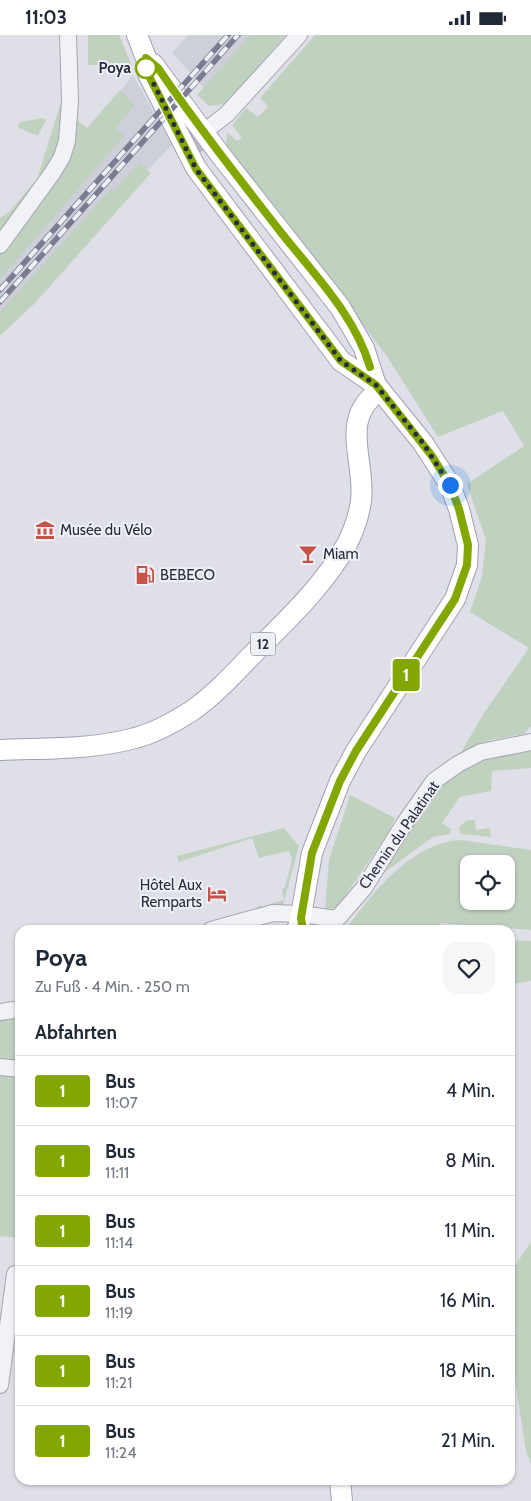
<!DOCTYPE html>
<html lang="de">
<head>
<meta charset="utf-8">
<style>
	:root { --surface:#fff; --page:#f6f6f7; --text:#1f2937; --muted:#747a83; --line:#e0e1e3 }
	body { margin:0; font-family:Cabin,sans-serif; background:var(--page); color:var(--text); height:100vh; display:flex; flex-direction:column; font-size:19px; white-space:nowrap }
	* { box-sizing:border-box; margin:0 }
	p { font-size:16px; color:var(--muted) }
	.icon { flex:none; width:28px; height:28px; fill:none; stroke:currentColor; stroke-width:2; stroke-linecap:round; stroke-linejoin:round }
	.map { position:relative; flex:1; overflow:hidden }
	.details { position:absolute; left:15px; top:890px; width:500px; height:560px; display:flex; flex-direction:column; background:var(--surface); border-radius:15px; box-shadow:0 1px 4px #0004 }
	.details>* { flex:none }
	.badge { padding:0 10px; border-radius:4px; font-size:18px; line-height:32px }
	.controls { position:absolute; left:460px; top:820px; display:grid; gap:10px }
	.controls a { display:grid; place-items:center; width:55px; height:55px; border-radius:10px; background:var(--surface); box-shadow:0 1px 4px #0004; font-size:25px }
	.you { position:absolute; width:25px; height:25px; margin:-12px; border:4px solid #fff; border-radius:50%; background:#1a73e8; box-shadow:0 0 0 8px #1a73e833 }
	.map>.badge { position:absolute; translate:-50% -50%; box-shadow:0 0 0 2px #fff }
	h2 { padding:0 20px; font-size:19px; line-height:45px }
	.round { display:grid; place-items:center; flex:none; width:52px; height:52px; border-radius:15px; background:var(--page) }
	.head { display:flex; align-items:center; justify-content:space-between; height:85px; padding:0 20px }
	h1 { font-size:24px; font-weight:700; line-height:38px }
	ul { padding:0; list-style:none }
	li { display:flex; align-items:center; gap:15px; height:70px; padding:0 20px; border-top:1px solid var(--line) }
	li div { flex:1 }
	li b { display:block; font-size:19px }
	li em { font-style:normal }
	li .badge { min-width:55px; font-weight:700; text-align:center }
	.status { display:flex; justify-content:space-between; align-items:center; height:35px; padding:0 25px; background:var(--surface); direction:ltr }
	.status svg { height:14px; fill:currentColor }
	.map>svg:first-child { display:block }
	.built { fill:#cdcfd9 }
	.green { fill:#c1d1c0; fill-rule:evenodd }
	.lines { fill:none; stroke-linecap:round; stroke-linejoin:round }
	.major-tunnel { stroke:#bbbcc5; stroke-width:20; stroke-dasharray:20 10; stroke-linecap:butt }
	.minor-casing { stroke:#a5a6b1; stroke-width:18 }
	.major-casing { stroke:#9fa2b3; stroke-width:22 }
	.minor { stroke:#f1f2f6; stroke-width:16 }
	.major { stroke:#fff; stroke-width:20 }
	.rail-casing { stroke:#797d90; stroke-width:5.5 }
	.rail { stroke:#eef0f5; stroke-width:4; stroke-dasharray:11; stroke-linecap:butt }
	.line-casing { stroke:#fff; stroke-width:11 }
	.line { stroke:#81a700; stroke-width:8 }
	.walk { stroke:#292c3e; stroke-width:5; stroke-dasharray:0 9 }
	.stop-dot { fill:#fff; stroke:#81a700; stroke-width:2.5 }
	.labels { text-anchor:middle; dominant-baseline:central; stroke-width:4; stroke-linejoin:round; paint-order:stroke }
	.shield { fill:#eef0f5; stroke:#646775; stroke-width:1 }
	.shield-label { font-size:14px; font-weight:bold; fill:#292c3e }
	.stop-label { font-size:15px; font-weight:bold; fill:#292c3e; stroke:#eef0f5; text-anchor:end }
	.poi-label { font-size:15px; fill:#292c3e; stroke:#eef0f5; text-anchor:start }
	.street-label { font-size:15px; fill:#292c3e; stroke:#eef0f5 }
</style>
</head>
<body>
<div class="status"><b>11:03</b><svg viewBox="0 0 49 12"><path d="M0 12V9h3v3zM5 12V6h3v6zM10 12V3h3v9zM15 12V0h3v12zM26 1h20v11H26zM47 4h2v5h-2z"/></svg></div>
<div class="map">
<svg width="531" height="1466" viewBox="0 0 531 1466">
	<rect width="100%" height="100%" fill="#dfe0e7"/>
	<g class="built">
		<path d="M188,0H273L216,66L172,18Z"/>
		<path d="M133,40L172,110L0,288V211Z"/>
	</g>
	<g class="green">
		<path d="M88,0H119L132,31L88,30Z"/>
		<path d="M250,0H286L226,69L209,71L197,60Z"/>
		<path d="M315,0H531V691L524,699L490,705L460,719L484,678L529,613L470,577L482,541L486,505L467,449L524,411L503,376L438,402L386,320L226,110L227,97L237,106L242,103L232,90L246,73L258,82L268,71L260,63Z"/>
		<path d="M120,55L135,70L115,93L124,101L0,244V217L75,99L77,85L87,93Z"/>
		<path d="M63,61L58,116L0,201V183L9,177L37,144Z"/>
		<path d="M43,83L46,85L38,101L17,92L20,87Z"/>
		<path d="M139,128L151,138L35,268L0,301V277L111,154L113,156Z"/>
		<path d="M531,715V733L492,736L491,756L460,762L442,788L451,794L450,799L433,802L378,842C400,808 421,765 454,740C476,723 504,719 531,715Z"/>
		<path d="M350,760L395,783L390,795L337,873L325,874L329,825Z"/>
		<path d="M467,785H475L476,795L490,793L491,802L460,799L459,792Z"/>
		<path d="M284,793L299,811L283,870L280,872L257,875L258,870L267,873L269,869L284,865L282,855L285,852L292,825L289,816L259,823L252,803L179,827L177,821Z"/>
		<path d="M461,805L531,815V895L440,888L439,895H345C373,858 410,808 461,805ZM469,829H506V866H469Z"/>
		<path d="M510,905L531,906V946L510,949Z"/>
		<path d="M20,978V1030L0,1029V982Z"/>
		<path d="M0,1037L20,1038V1203L0,1201Z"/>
		<path d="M531,1207V1429L526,1416L513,1332L514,1232Z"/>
	</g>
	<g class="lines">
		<path class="major-tunnel" d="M177,73L205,121"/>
		<g class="minor-casing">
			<g id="minor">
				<path d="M204,97L227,79L299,0"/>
				<path d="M0,210L53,137L62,122L67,106L70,66L68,0"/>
				<path d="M211,895L273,878L301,879L337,884L364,853L404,789L434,746L458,729L481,717L531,707"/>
				<path d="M0,977L20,974"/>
				<path d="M0,1032L20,1034"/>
				<path d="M0,1350L15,1239"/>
			</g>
		</g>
		<g class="major-casing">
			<g id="major">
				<path d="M137,0L146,23L148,39L196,133L341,326L376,350L423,408L450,450L459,474L468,510L467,530L455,564L356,716L340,746L312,818L300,886L297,895"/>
				<path d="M153,29L219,118L340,272L364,313L376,350"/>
				<path d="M0,715C44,713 92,715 135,703C155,698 176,686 193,675C214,660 233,640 251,621C285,587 324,551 347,509C353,497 359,480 361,466C366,425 338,384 380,355"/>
				<path d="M340,1445L342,1466"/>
			</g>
		</g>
		<use href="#minor" class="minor"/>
		<use href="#major" class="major"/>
		<g class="rail-casing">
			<g id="rail">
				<path d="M0,255L228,0"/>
				<path d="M0,267L238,0"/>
			</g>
		</g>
		<use href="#rail" class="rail"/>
	</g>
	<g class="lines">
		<g class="line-casing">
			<path id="line" d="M303,895L301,883L312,818L340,746L356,716L455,564L467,530L468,510L459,474L450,450L432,421L376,350L341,326L196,134L147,37L146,23L158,33C197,90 240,145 283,200C315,240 355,281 370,332"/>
		</g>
		<use href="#line" class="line"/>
		<path class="walk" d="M146,33L196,134L341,326L376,350L423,408L450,450"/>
	</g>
	<defs>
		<g id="museum-bare" transform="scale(1.5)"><path d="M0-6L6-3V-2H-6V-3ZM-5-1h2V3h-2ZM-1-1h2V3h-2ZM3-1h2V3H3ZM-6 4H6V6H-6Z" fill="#c75249" stroke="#eef0f5" stroke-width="2.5" paint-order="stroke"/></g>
		<g id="bar-bare" transform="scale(1.5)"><path d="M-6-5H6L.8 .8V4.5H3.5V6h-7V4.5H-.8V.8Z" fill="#c75249" stroke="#eef0f5" stroke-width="2.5" paint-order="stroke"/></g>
		<g id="fuel-bare" transform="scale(1.5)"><path d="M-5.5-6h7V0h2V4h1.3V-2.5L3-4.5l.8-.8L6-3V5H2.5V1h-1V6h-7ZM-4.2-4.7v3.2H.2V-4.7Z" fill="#c75249" stroke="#eef0f5" stroke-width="2.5" paint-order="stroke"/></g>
		<g id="hotel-bare" transform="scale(1.5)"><path d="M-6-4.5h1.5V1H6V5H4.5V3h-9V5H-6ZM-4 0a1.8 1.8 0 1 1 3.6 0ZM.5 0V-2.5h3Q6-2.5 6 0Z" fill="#c75249" stroke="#eef0f5" stroke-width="2.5" paint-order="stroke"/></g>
	</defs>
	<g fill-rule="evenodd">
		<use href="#museum-bare" x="45" y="495"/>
		<use href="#bar-bare" x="308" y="519"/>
		<use href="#fuel-bare" x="145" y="540"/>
		<use href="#hotel-bare" x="217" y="859"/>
	</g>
	<circle class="stop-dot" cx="146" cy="33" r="10"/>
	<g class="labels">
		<rect class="shield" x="250.5" y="597.5" width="25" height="23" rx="4"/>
		<g class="shield-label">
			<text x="263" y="609">12</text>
		</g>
		<g class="stop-label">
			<text x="131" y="33">Poya</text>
		</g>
		<g class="poi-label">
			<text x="60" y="495">Musée du Vélo</text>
			<text x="323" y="519">Miam</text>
			<text x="160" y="540">BEBECO</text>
			<text x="202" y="850" text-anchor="end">Hôtel Aux<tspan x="202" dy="17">Remparts</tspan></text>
		</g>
		<g class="street-label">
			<text transform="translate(399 800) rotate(-55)">Chemin du Palatinat</text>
		</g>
	</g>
</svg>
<div class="controls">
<a><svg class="icon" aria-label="locate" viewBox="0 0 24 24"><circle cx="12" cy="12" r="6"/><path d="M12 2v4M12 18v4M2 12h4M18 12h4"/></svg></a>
</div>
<div class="you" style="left:450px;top:450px"></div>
<b class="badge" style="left:406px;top:640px;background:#81a700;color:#fff">1</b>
<section class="details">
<div class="head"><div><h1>Poya</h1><p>Zu Fuß · 4 Min. · 250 m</p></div><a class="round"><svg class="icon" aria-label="heart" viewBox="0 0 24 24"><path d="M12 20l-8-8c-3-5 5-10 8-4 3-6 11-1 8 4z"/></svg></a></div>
<h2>Abfahrten</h2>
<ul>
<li><span class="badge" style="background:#81a700;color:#fff">1</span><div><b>Bus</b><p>11:07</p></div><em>4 Min.</em></li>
<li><span class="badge" style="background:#81a700;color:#fff">1</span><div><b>Bus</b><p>11:11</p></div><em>8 Min.</em></li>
<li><span class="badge" style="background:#81a700;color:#fff">1</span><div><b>Bus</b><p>11:14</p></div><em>11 Min.</em></li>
<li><span class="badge" style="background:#81a700;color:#fff">1</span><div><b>Bus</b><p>11:19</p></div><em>16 Min.</em></li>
<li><span class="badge" style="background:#81a700;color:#fff">1</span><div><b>Bus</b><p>11:21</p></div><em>18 Min.</em></li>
<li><span class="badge" style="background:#81a700;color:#fff">1</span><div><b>Bus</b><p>11:24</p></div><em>21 Min.</em></li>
</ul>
</section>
</div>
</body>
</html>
